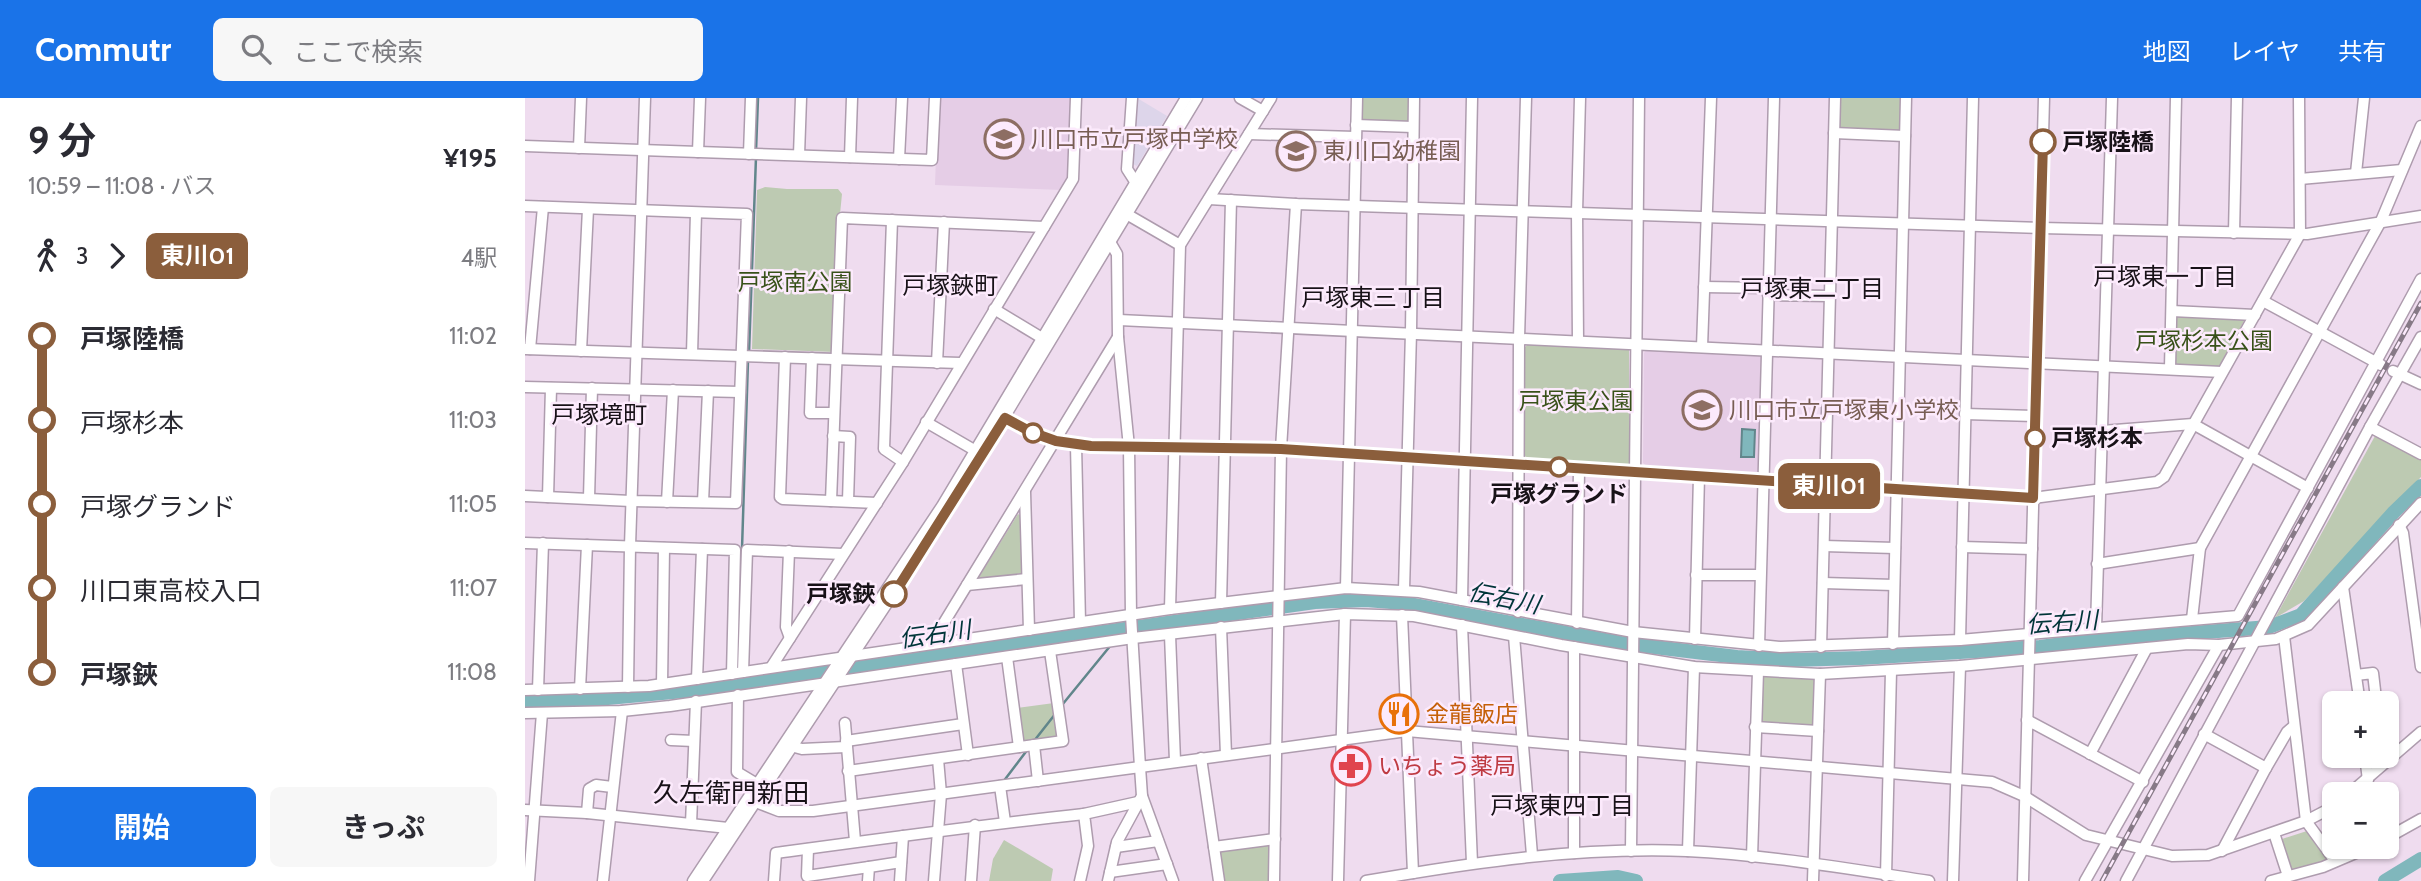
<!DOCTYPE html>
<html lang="ja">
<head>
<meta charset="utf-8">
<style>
	:root { --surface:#fff; --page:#f7f7f7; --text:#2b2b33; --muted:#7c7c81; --accent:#1a73e8 }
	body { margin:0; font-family:Cabin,"Noto Sans JP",sans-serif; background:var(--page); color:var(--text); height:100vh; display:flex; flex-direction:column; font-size:26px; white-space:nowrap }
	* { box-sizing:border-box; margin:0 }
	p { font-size:23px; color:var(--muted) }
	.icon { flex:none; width:38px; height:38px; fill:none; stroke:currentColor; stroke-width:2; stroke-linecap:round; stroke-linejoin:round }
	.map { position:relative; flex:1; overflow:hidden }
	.panel { display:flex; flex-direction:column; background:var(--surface); width:525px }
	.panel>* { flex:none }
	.badge { padding:0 14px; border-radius:10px; font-size:24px; line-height:46px }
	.controls { position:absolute; left:1797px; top:593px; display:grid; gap:14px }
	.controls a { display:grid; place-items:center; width:77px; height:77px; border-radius:10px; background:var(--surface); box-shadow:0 2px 5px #0004; font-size:35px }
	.map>.badge { position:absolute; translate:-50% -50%; box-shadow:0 0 0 4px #fff }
	.legs { display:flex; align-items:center; gap:10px; height:77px; padding:0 28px; font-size:23px }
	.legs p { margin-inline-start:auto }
	.summary { display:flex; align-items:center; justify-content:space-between; height:119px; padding:0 28px }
	h1 { font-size:38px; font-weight:700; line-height:52px }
	.button { display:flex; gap:14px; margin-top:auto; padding:14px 28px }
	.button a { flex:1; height:80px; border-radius:10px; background:var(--accent); color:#fff; font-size:28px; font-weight:700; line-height:80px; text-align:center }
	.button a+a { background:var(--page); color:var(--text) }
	ul { padding:0 28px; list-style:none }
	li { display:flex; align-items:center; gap:24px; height:84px; font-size:26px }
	li i { display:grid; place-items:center; width:10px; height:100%; margin:0 9px; background:currentColor }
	li i::after { content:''; width:18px; height:18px; margin:-9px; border:5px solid; border-radius:50%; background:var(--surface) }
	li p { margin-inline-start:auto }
	li:first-child i { background:linear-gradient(#0000 50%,currentColor 0) }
	li:last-child i { background:linear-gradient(currentColor 50%,#0000 0) }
	header { display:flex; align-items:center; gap:42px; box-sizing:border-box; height:98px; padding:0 35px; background:var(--accent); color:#fff }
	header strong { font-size:33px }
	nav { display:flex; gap:38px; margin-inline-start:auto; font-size:24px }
	.search { width:490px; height:63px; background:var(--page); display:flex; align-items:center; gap:18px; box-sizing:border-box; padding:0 24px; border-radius:10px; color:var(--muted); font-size:26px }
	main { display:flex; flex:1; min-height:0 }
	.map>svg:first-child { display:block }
	.industrial { fill:#ddd5ea }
	.built { fill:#e5cde6 }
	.green { fill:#bdcab2 }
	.water { fill:#80b7bc; stroke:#61868b; stroke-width:2 }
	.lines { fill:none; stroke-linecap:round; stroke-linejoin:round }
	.stream { stroke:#61868b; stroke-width:2.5 }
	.river { stroke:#80b7bc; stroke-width:14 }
	.minor-casing { stroke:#ae9cae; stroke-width:13 }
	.minor { stroke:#fff; stroke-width:10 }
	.rail-casing { stroke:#877a87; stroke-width:5 }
	.rail { stroke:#fceafc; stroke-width:2.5; stroke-dasharray:8; stroke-linecap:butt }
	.line-1-casing { stroke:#fff; stroke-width:16 }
	.line-1 { stroke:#8b5e3c; stroke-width:10 }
	.stop-1-dot { fill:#fff; stroke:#8b5e3c; stroke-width:3.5 }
	.labels { text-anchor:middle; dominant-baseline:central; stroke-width:5; stroke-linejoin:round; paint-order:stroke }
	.education-label { font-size:23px; fill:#785e54; stroke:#fceafc; text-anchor:start }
	.stop-label { font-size:23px; font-weight:bold; fill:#181218; stroke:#fceafc; text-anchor:start }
	.park-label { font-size:23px; fill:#385119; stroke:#fceafc }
	.food-label { font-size:23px; fill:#c56008; stroke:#fceafc; text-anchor:start }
	.health-label { font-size:23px; fill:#be3a42; stroke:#fceafc; text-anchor:start }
	.neighbourhood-label { font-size:24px; fill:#181218; stroke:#fceafc }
	.water-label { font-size:24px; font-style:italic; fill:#003539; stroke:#fceafc }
	.quarter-label { font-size:26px; fill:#181218; stroke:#fceafc }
</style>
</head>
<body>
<header>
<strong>Commutr</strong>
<div class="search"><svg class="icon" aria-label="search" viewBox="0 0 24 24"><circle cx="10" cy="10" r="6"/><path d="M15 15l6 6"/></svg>ここで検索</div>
<nav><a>地図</a><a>レイヤ</a><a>共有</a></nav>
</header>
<main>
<section class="panel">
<div class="summary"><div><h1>9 分</h1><p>10:59 – 11:08 · バス</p></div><b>¥195</b></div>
<div class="legs"><svg class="icon" aria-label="walk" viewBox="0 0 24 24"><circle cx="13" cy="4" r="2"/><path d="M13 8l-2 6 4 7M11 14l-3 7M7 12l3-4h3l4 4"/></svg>3<svg class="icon" aria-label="forward" viewBox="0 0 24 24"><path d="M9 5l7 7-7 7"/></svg><b class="badge" style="background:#8b5e3c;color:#fff">東川01</b><p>4駅</p></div>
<ul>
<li><i style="color:#8b5e3c"></i><b>戸塚陸橋</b><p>11:02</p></li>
<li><i style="color:#8b5e3c"></i><span>戸塚杉本</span><p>11:03</p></li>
<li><i style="color:#8b5e3c"></i><span>戸塚グランド</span><p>11:05</p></li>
<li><i style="color:#8b5e3c"></i><span>川口東高校入口</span><p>11:07</p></li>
<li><i style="color:#8b5e3c"></i><b>戸塚鋏</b><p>11:08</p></li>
</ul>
<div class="button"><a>開始</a><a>きっぷ</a></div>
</section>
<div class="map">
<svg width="1896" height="783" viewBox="0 0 1896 783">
	<rect width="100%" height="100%" fill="#efdcef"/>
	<path class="industrial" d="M612,0L642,18L612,68L608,66V44Z"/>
	<g class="built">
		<path d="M413,0H548L545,81L537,92L410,87Z"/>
		<path d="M1122,251L1234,255L1238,259L1234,372L1230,375L1122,368L1118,365L1119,255Z"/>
	</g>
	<g class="green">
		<path d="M834,0H886V24L833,23Z"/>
		<path d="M1313,0H1379L1378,31L1375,35L1316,33L1312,29Z"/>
		<path d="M240,89L262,91H313L317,96L315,116L313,117L309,254L227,251L232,92Z"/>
		<path d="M1654,216L1717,218L1719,223L1695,267L1691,269L1653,267L1649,264L1650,220Z"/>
		<path d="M1004,245L1101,249L1104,252V366L1101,368L1002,361L998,355L1000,249Z"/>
		<path d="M1854,336L1896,360V379L1779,503L1750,520L1850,338Z"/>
		<path d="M493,416L496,418L497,475L456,483L454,479Z"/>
		<path d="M1239,577L1287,579L1292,582L1290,628L1288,630L1234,624L1235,581Z"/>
		<path d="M529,605L533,637L530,642L500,645L496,643L492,610Z"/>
		<path d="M1782,733L1802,758L1800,765L1767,775L1754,742Z"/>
		<path d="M479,742L528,771L526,783H464L468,761Z"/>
		<path d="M745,743L746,783H698L694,753L696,751Z"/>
	</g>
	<path class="water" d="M1217,331L1230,332L1229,359H1216Z"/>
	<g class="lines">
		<g class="stream">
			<path d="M231,53L233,0"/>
			<path d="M224,255L231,59"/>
			<path d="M1866,411L1869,414"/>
			<path d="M217,451L223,262"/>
			<path d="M212,573L216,479"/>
			<path d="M213,581V588"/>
			<path d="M537,607L586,547"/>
			<path d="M509,643L531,615"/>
			<path d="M478,684L503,651"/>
		</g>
		<g class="river">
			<path d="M0,603L72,601L213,588L296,574L790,504L841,502L878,505L1096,545L1212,559L1266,562L1336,560L1515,549L1553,544L1744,529L1776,517L1869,414L1896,388"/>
			<path d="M1035,783L1093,779L1111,783"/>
			<path d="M1860,783L1896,761"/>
		</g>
		<g class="minor-casing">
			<g id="minor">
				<path d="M607,0L602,71L611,85"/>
				<path d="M715,0L738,13"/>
				<path d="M831,27L888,29"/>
				<path d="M1309,35L1380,38"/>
				<path d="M724,36L830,39"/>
				<path d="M0,48L407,62L410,0"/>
				<path d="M54,50L56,0"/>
				<path d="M173,54L175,0"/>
				<path d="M224,56L226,0"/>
				<path d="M274,57L276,0"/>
				<path d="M325,59L327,0"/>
				<path d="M374,61L377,0"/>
				<path d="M1831,75L1839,0"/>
				<path d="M1775,81L1877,72"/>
				<path d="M684,101L771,106L1516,130L1782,136L1896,118"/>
				<path d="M0,108L222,116L211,405L106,403L0,398"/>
				<path d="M598,114L655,147"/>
				<path d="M367,122L359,351L378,364"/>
				<path d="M1709,135L1712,0"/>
				<path d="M585,144L592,156L593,239L604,349L606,517L615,669L882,633L1467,684L1499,698L1561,737L1647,758L1683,757L1781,723L1810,708"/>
				<path d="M1179,189L1244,190"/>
				<path d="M1243,197L1305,198"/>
				<path d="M1738,203L1856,267"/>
				<path d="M469,211L522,243"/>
				<path d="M1647,213L1730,217"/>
				<path d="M594,222L1697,274"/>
				<path d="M1053,243L1052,114L1055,0"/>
				<path d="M1177,249L1186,0"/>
				<path d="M0,251L435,265"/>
				<path d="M5,251L18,109"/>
				<path d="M56,253L63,111"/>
				<path d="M167,256L171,115"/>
				<path d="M260,259L255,399L258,401L352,405"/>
				<path d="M287,260L285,315H309"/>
				<path d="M412,265L419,124"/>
				<path d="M1645,270L1651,0"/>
				<path d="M1868,273L1896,286"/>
				<path d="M0,289L215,294"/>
				<path d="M473,316C503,334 531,344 566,348L756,351L1508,400L1632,384L1639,379L1775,136L1774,0"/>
				<path d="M1440,316L1511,318"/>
				<path d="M401,324L451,353"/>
				<path d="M1845,329L1896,356"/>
				<path d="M1577,333L1668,326L1783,390"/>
				<path d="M308,338L325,339L323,403"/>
				<path d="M551,347L555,524"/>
				<path d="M500,394L504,532"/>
				<path d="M23,399L26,290"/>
				<path d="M64,400L67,290"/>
				<path d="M306,403L317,120L519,129"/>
				<path d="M142,404L148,292"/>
				<path d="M178,404L183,293"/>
				<path d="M1874,427L1878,435L1896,569"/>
				<path d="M0,445L210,452L207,576"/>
				<path d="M1299,448L1370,450"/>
				<path d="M1437,449L1507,451"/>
				<path d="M264,453L261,529L265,540"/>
				<path d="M1572,466L1675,450"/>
				<path d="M1171,477H1235"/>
				<path d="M1298,485L1369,487"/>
				<path d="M442,487L502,481"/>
				<path d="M1818,489L1835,606"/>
				<path d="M821,490L832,0"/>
				<path d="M879,492L886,234L889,0"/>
				<path d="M937,502L947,0"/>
				<path d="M696,505L706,102"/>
				<path d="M645,511L655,147L746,0"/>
				<path d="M993,514L994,240L1001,0"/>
				<path d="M877,517L888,775"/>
				<path d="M1667,521L1675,450L1856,123L1896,28"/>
				<path d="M1052,525L1054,371"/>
				<path d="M937,527L947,765"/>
				<path d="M696,529L701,657"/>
				<path d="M1571,530L1587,0"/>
				<path d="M645,537L650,663"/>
				<path d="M989,538L1007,757"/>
				<path d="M1759,538L1781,723L1810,763"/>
				<path d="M1170,541L1174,378"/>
				<path d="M1435,542L1448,0"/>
				<path d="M406,546L593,239"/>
				<path d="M1368,546L1381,0"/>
				<path d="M1234,548L1249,0"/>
				<path d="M1049,549V755"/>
				<path d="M1296,549L1310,0"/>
				<path d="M482,559L494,649"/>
				<path d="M431,566L443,657"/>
				<path d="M247,568L378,364L548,81L551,0"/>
				<path d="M218,574L222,452L318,456"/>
				<path d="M1831,577L1848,575L1851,601L1834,603"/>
				<path d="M172,581L177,451"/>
				<path d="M137,586L139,450"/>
				<path d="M103,589L105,448L120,0"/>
				<path d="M55,591L62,447"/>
				<path d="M0,592L124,588L645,511L821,490L894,494L1108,534L1255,549L1435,542L1713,518L1896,181"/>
				<path d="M13,592L18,445"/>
				<path d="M213,597L212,674L232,686"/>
				<path d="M0,615L97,613L145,608L608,540L820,516L889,518L1036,547L1169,569L1295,576L1435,568L1663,546L1694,547L1751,541L1783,527L1896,405"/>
				<path d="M1502,622L1618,684"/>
				<path d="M320,625L330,743"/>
				<path d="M1230,629L1293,633"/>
				<path d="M1679,636L1741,670"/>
				<path d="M146,642L169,643"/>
				<path d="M321,643L438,626"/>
				<path d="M262,647L277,651L321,649"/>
				<path d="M509,647L513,683"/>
				<path d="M1565,656L1622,550"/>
				<path d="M1840,658L1843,682"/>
				<path d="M676,660L694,783"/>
				<path d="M323,673L538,643L525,553"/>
				<path d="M475,688L480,724"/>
				<path d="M1824,696L1896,634"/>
				<path d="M617,698L648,783"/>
				<path d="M228,703L254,713H288L615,669L617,698L592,744L583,783"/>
				<path d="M0,712L62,715L203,730"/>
				<path d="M62,715L64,691L71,687L87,689"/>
				<path d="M166,726L171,603"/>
				<path d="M1749,735L1763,778"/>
				<path d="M1862,740L1896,721"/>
				<path d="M591,749L633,743"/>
				<path d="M689,749L750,741"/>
				<path d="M283,751L282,778L344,769"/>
				<path d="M1106,753L1114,0"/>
				<path d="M1163,753L1169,569"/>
				<path d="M1697,753L1741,670L1762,634L1769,628"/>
				<path d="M1227,759L1233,573"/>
				<path d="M585,774L642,766"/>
				<path d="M1361,778L1366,573"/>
				<path d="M4,783L17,615"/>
				<path d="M78,783L97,613"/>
				<path d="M168,783L417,408L661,0"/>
				<path d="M178,783L416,424L672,0"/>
				<path d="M249,783L251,755C354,741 456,727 559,716"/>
				<path d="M343,783L344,769L376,764"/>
				<path d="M375,783L378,738"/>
				<path d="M409,783L416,696L413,661"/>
				<path d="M446,783L450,727"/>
				<path d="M555,783L563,748L559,716L613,704"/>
				<path d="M749,783L756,351L771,106"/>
				<path d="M813,783L820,516"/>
				<path d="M841,783C948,764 1054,749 1162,753C1243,757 1325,771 1404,783"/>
				<path d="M1288,783L1295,576"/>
				<path d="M1428,783L1435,568"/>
				<path d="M1498,783L1519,0"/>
				<path d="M1560,783L1694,547"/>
				<path d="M1601,783L1845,329L1896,239"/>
				<path d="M1746,783L1798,769L1845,749"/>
			</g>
		</g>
		<use href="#minor" class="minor"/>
		<g class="rail-casing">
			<path id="rail" d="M1577,783L1896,205"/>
		</g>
		<use href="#rail" class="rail"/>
	</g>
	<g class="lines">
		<g class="line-1-casing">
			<path id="line-1" d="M369,496L480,320L506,334L531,343L566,348L756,351L1508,400L1518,44"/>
		</g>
		<use href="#line-1" class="line-1"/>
	</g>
	<defs>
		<g id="school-ring" transform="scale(2.0125)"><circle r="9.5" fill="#fceafc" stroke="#8d6e63" stroke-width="1.5"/><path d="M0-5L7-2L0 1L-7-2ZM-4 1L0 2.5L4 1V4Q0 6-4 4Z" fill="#8d6e63"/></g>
		<g id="restaurant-ring" transform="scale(2.0125)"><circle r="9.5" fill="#fceafc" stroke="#e8710a" stroke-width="1.5"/><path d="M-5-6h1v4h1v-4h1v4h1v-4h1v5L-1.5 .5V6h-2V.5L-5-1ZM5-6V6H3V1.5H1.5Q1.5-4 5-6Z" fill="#e8710a"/></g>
		<g id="pharmacy-ring" transform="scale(2.0125)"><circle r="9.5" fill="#fceafc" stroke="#e0444e" stroke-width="1.5"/><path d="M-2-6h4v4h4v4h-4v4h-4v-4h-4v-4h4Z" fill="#e0444e"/></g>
	</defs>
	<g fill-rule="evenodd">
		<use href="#school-ring" x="479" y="41"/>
		<use href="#school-ring" x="771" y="53"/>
		<use href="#school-ring" x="1177" y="312"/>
		<use href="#restaurant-ring" x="874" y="616"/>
		<use href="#pharmacy-ring" x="826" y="668"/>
	</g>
	<g class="stop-1-dot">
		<circle cx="1518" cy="44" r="12"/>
		<circle cx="508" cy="335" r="9"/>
		<circle cx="1510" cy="340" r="9"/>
		<circle cx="1034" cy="369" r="9"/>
		<circle cx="369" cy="496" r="12"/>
	</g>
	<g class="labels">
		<g class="education-label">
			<text x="506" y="41">川口市立戸塚中学校</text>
			<text x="798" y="53">東川口幼稚園</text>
			<text x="1204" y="312">川口市立戸塚東小学校</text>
		</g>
		<g class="stop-label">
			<text x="1537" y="44">戸塚陸橋</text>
			<text x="1526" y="340">戸塚杉本</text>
			<text x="1034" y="396" text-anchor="middle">戸塚グランド</text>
			<text x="350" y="496" text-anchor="end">戸塚鋏</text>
		</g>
		<g class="park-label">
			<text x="270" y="184">戸塚南公園</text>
			<text x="1679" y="243">戸塚杉本公園</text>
			<text x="1051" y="303">戸塚東公園</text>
		</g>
		<g class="food-label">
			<text x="901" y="616">金龍飯店</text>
		</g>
		<g class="health-label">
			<text x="853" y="668">いちょう薬局</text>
		</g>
		<g class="neighbourhood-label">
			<text x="1640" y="178">戸塚東一丁目</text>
			<text x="425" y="187">戸塚鋏町</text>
			<text x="1287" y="190">戸塚東二丁目</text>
			<text x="848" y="199">戸塚東三丁目</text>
			<text x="74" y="316">戸塚境町</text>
			<text x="1037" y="707">戸塚東四丁目</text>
		</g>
		<g class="water-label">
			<text transform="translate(979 500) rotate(11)">伝右川</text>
			<text transform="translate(1537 524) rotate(-4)">伝右川</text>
			<text transform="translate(410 536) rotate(-8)">伝右川</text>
		</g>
		<g class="quarter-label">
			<text x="206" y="695">久左衛門新田</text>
		</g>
	</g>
</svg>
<div class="controls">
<a>+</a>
<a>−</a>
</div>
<b class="badge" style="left:1304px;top:388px;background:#8b5e3c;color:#fff">東川01</b>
</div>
</main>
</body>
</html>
